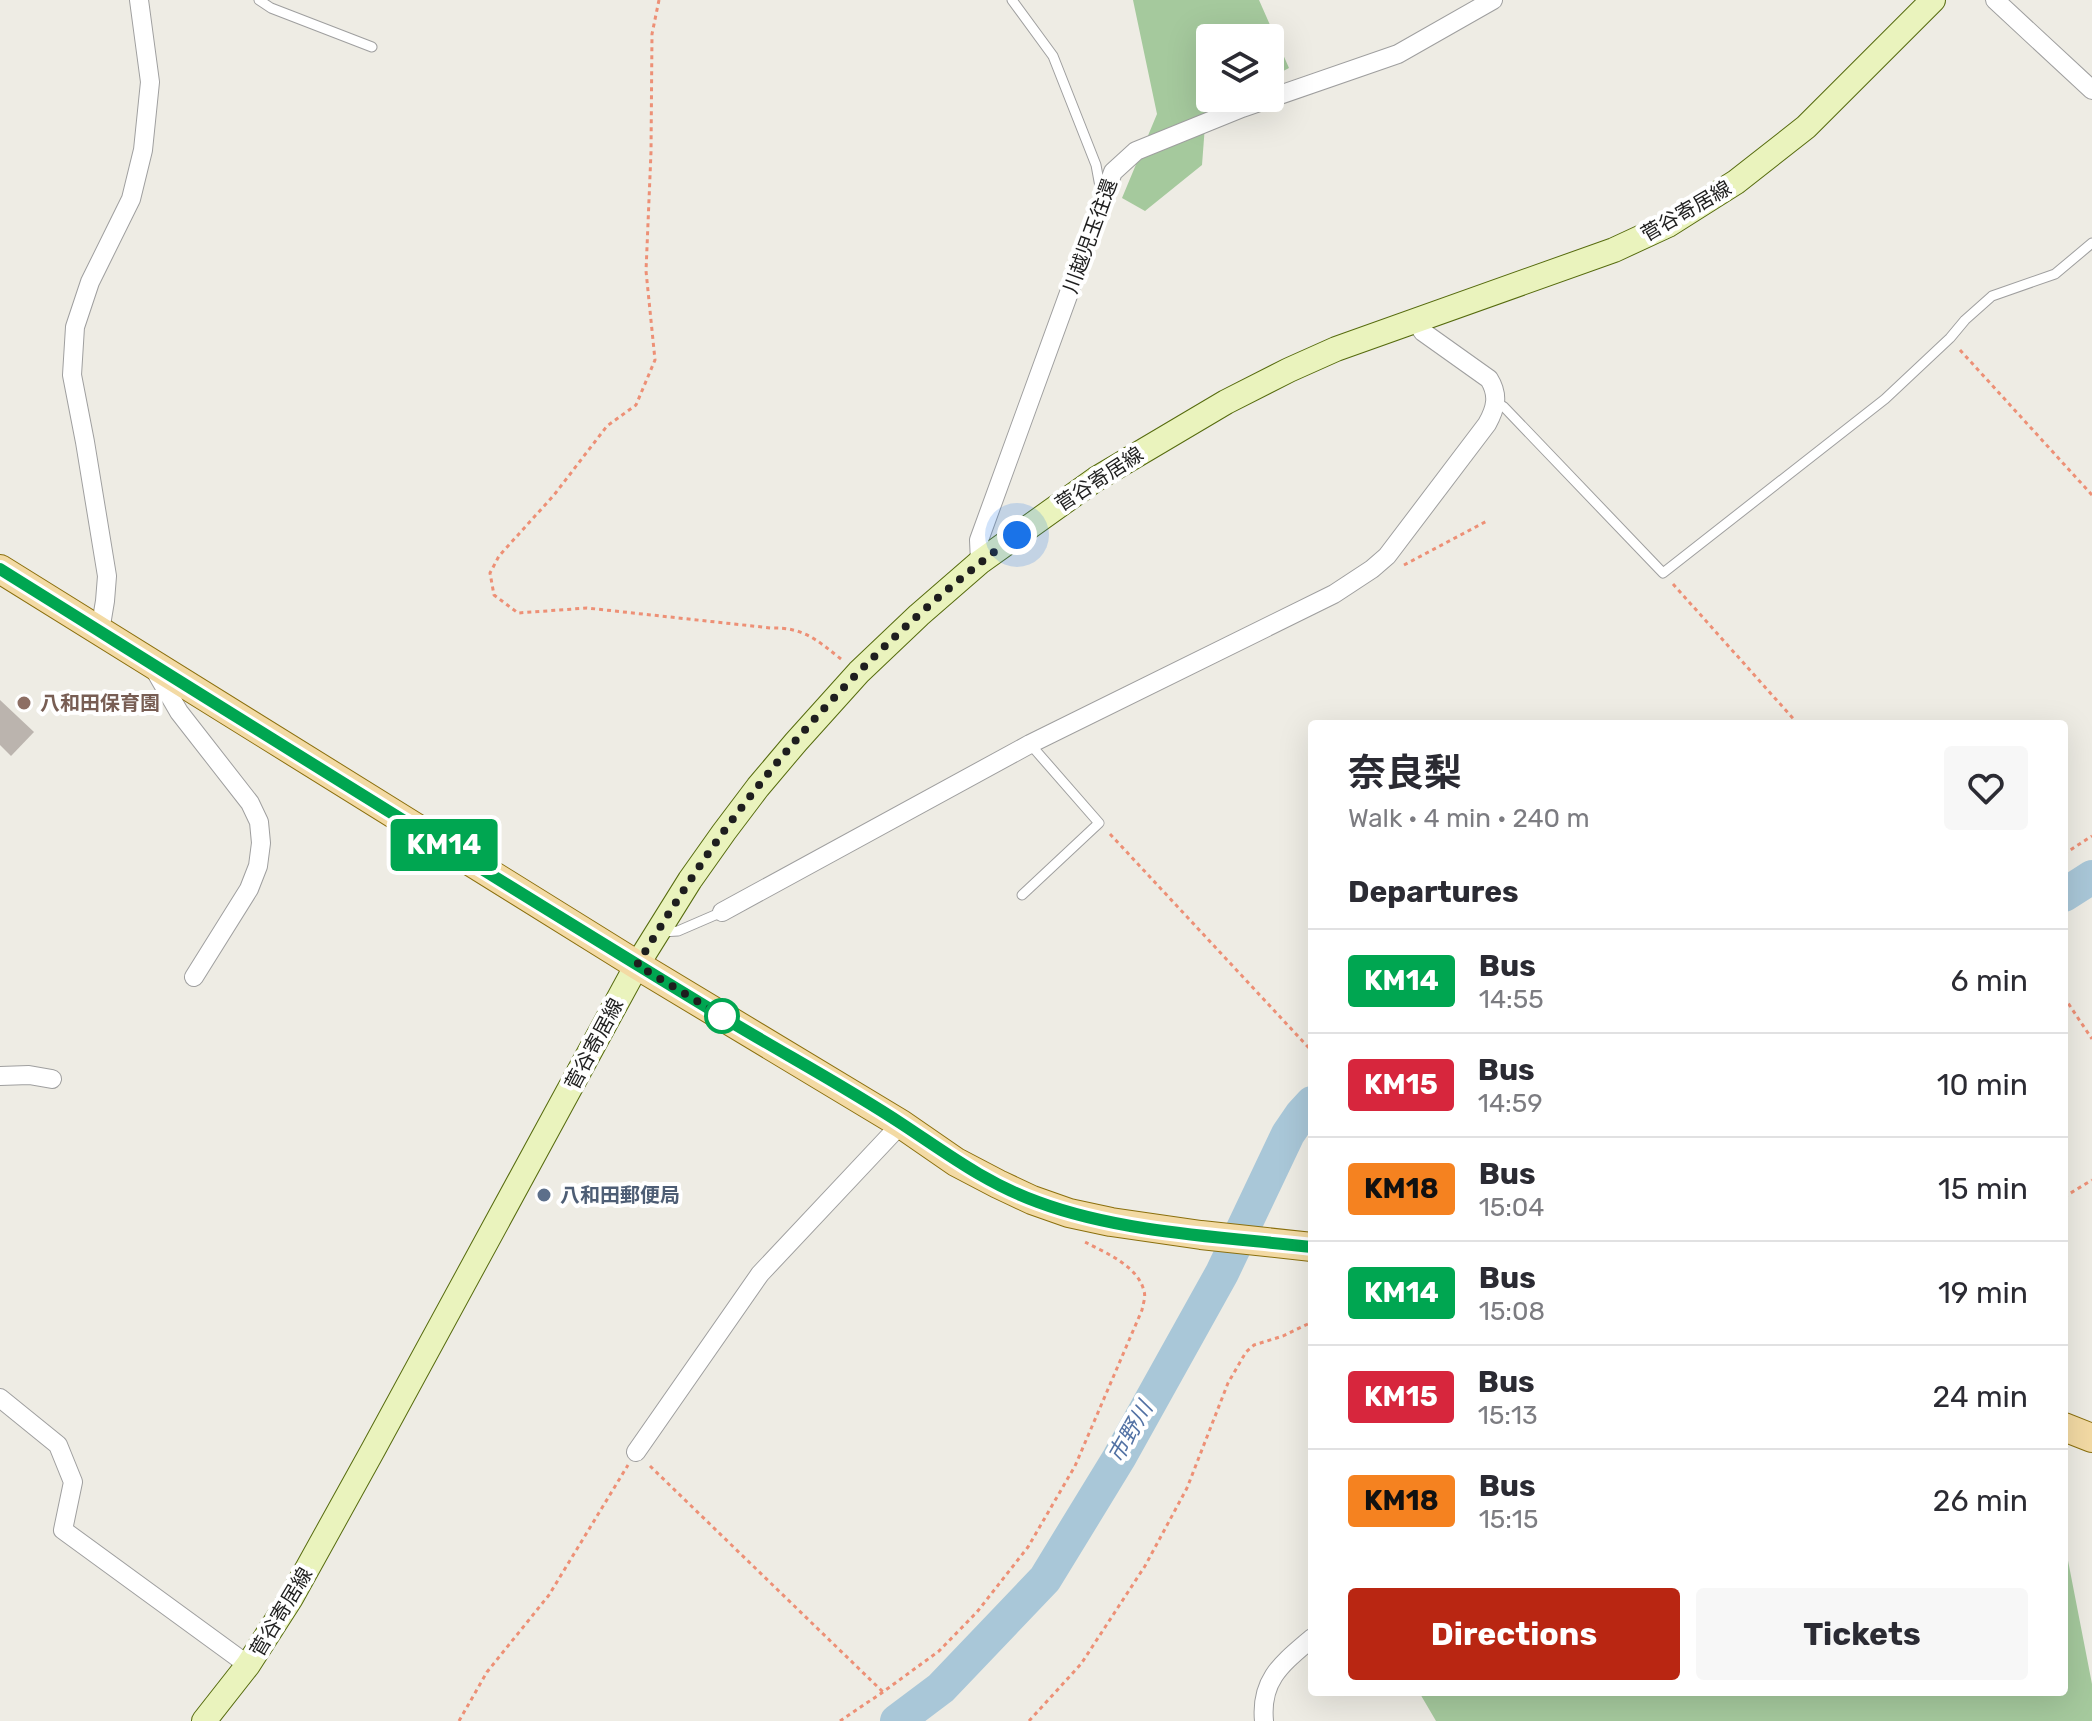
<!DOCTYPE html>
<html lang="en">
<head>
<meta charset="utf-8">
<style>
	:root { --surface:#fff; --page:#f7f7f7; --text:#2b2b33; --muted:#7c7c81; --line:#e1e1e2; --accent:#b92612 }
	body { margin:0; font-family:Rubik,"Noto Sans JP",sans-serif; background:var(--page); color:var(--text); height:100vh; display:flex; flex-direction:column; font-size:30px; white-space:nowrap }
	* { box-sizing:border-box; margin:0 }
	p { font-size:26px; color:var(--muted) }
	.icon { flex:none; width:44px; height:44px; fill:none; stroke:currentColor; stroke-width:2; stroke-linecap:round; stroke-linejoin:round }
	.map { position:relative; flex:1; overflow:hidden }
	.side { position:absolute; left:1308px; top:720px; width:760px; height:976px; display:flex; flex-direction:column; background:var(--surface); border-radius:8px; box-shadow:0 8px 32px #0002 }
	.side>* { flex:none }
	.badge { padding:0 16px; border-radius:6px; font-size:28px; line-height:52px }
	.tools { position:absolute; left:1196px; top:24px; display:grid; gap:16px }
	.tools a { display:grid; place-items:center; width:88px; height:88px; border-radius:8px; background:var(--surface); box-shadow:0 8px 32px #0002; font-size:40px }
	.you { position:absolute; width:40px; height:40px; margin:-20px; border:6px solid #fff; border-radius:50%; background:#1a73e8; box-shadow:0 0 0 12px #1a73e833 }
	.map>.badge { position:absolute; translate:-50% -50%; box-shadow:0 0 0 4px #fff }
	h2 { padding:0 40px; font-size:30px; line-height:72px }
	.round { display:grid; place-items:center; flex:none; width:84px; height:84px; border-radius:8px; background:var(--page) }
	.headline { display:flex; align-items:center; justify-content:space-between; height:136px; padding:0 40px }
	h1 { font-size:38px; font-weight:700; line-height:60px }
	.primary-button { display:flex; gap:16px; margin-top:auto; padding:16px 40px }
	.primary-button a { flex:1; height:92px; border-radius:8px; background:var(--accent); color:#fff; font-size:32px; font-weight:700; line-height:92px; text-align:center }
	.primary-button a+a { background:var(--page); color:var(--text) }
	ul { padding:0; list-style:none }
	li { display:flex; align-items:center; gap:24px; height:104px; padding:0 40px; border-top:2px solid var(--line) }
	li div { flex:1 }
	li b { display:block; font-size:30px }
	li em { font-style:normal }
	li .badge { min-width:88px; font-weight:700; text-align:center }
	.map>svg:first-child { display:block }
	.forest { fill:#a5c99d }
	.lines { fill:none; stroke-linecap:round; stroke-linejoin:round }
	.river { stroke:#a9c7d8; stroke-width:34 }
	.building { fill:#bbb4ae }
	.service-casing { stroke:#9f9f9f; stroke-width:11 }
	.minor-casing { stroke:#9f9f9f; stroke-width:20 }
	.secondary-casing { stroke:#566b0e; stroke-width:26 }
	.primary-casing { stroke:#8a6f0d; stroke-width:30 }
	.path { stroke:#ed9076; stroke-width:3; stroke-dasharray:4 4; stroke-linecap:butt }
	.service { stroke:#fff; stroke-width:9 }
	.minor { stroke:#fff; stroke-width:18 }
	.secondary { stroke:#eaf3bd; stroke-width:24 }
	.primary { stroke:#f3daa4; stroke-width:28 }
	.line-casing { stroke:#fff; stroke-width:18 }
	.line { stroke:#00a651; stroke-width:12 }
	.walk { stroke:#1e1e1e; stroke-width:8; stroke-dasharray:0 14.4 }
	.education-dot { fill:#8d6e63; stroke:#fff; stroke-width:3 }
	.stop-dot { fill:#fff; stroke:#00a651; stroke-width:4 }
	.service-dot { fill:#5c6f8a; stroke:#fff; stroke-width:3 }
	.labels { text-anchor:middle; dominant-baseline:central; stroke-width:8; stroke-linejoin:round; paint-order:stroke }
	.street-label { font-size:20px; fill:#1e1e1e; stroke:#fff }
	.education-label { font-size:20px; font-weight:bold; fill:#785e54; stroke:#fff; text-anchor:start }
	.service-label { font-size:20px; font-weight:bold; fill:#4e5e75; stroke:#fff; text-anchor:start }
	.water-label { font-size:22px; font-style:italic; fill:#5372a4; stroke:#fff }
</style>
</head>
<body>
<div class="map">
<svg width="2092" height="1721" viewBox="0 0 2092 1721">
	<rect width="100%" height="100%" fill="#eeece4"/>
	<g class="forest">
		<path d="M1133,0H1259L1289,68L1270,78V38H1210V98H1233L1206,112L1202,165L1145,211L1122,198L1157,114Z"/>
		<path d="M2064,1540L2092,1684V1721H1436L1419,1692H2064Z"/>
	</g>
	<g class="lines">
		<g class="river">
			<path d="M2064,895L2092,877"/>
			<path d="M897,1721L941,1688L1045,1579L1119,1458L1222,1273L1288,1134L1301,1115L1312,1103"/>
		</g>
	</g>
	<path class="building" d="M0,700L34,732L11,756L0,745Z"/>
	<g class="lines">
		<g class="service-casing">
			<g id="service">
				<path d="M259,0L271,8L372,47"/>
				<path d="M1012,0L1053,56L1096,165L1101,192"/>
				<path d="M1496,402L1504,407L1663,573L1885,399L1950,338L1965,320L1992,296L2055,274L2092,243"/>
				<path d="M1022,895L1099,823L1030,744"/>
				<path d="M662,932L678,931L722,912"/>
			</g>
		</g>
		<g class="minor-casing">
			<g id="minor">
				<path d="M1995,0L2092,90"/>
				<path d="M980,562L979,540L1113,172L1136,151L1242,108L1398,54L1493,0"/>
				<path d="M100,631L105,601L107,576L85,442L72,375L75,327L90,282L131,199L143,150L150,82L139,0"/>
				<path d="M153,667L179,712L250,803L259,822L261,843L258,866L249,889L194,977"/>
				<path d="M722,912L1030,744L1334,594L1372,569L1387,556L1487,424C1496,408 1499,395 1489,379L1423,332L1416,322"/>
				<path d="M0,1076L29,1075L52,1079"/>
				<path d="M0,1398L58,1445L73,1482L63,1530L248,1665"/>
				<path d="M636,1452L760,1274L901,1124"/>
				<path d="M1264,1721C1260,1679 1283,1663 1312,1638"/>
			</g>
		</g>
		<g class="secondary-casing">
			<path id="secondary" d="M204,1721L248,1665L291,1598L373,1450L637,965L690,880L724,832L758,787L796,742L859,672L919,615L980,562L1096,479L1226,402L1289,370L1336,349L1614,250L1668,225L1736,182L1806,127L1933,0"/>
		</g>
		<g class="primary-casing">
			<g id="primary">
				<path d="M0,569L637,965L901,1124L956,1162L998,1184L1032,1200L1069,1213L1111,1222L1201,1235L1312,1247"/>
				<path d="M2064,1427L2092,1438"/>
			</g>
		</g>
		<g class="path">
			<path d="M659,0L652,34L651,152L646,271L655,360L636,405L607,426L554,495L499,556L490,573L494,595L518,613L587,608L771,628C803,627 817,640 841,659"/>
			<path d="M1960,350L2092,495"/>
			<path d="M1404,565L1487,521"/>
			<path d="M1673,584L1798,724"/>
			<path d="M1110,834L1309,1048L1312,1046"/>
			<path d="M2064,854L2092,836"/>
			<path d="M2064,997L2092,1039"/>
			<path d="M2064,1197L2092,1180"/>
			<path d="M650,1466L883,1692"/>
			<path d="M459,1721L487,1672L549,1595L628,1465"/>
			<path d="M840,1721L883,1692L939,1651L977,1612L1028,1547L1075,1466L1142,1310C1143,1304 1146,1297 1144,1291C1138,1266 1106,1253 1085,1242"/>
			<path d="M1029,1721L1081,1664L1145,1566L1187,1488L1228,1383L1246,1352L1254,1345L1283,1336L1312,1322"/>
		</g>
		<use href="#service" class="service"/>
		<use href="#minor" class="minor"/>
		<use href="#secondary" class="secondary"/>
		<use href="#primary" class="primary"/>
	</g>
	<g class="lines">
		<g class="line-casing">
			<path id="line" d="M0,569C242,720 484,872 728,1020C786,1055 846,1087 902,1124C946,1153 987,1184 1038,1202C1121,1233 1224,1237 1312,1247"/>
		</g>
		<use href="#line" class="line"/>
		<path class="walk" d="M722,1016L637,965C674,904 712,844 756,789C829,695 922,604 1017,535"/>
	</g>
	<circle class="education-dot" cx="24" cy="703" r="8"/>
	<circle class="stop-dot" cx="722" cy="1016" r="16"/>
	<circle class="service-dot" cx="544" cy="1195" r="8"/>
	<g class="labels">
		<g class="street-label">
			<text transform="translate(1686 211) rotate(-30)">菅谷寄居線</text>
			<text transform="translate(1090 236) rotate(-70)">川越児玉往還</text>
			<text transform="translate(1099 479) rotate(-33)">菅谷寄居線</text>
			<text transform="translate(594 1044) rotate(-62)">菅谷寄居線</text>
			<text transform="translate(281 1612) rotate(-59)">菅谷寄居線</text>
		</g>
		<g class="education-label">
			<text x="40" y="703">八和田保育園</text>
		</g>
		<g class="service-label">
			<text x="560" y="1195">八和田郵便局</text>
		</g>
		<g class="water-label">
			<text transform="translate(1130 1432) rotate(-60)">市野川</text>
		</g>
	</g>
</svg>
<div class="tools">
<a><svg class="icon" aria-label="layers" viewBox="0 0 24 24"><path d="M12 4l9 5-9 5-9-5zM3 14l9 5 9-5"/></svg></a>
</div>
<div class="you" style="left:1017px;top:535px"></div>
<b class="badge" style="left:444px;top:845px;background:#00a651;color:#fff">KM14</b>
<section class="side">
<div class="headline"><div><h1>奈良梨</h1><p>Walk · 4 min · 240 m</p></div><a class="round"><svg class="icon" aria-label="heart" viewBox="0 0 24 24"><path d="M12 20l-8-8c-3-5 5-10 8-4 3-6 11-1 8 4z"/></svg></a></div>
<h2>Departures</h2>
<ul>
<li><span class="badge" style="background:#00a651;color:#fff">KM14</span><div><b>Bus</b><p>14:55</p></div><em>6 min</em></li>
<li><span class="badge" style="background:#d7263d;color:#fff">KM15</span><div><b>Bus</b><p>14:59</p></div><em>10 min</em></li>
<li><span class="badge" style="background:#f58220;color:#111">KM18</span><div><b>Bus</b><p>15:04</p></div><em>15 min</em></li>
<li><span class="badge" style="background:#00a651;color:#fff">KM14</span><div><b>Bus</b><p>15:08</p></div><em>19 min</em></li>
<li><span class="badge" style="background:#d7263d;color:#fff">KM15</span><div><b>Bus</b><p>15:13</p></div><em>24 min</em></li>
<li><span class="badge" style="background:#f58220;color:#111">KM18</span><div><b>Bus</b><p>15:15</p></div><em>26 min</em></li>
</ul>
<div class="primary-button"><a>Directions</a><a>Tickets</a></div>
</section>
</div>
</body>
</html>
